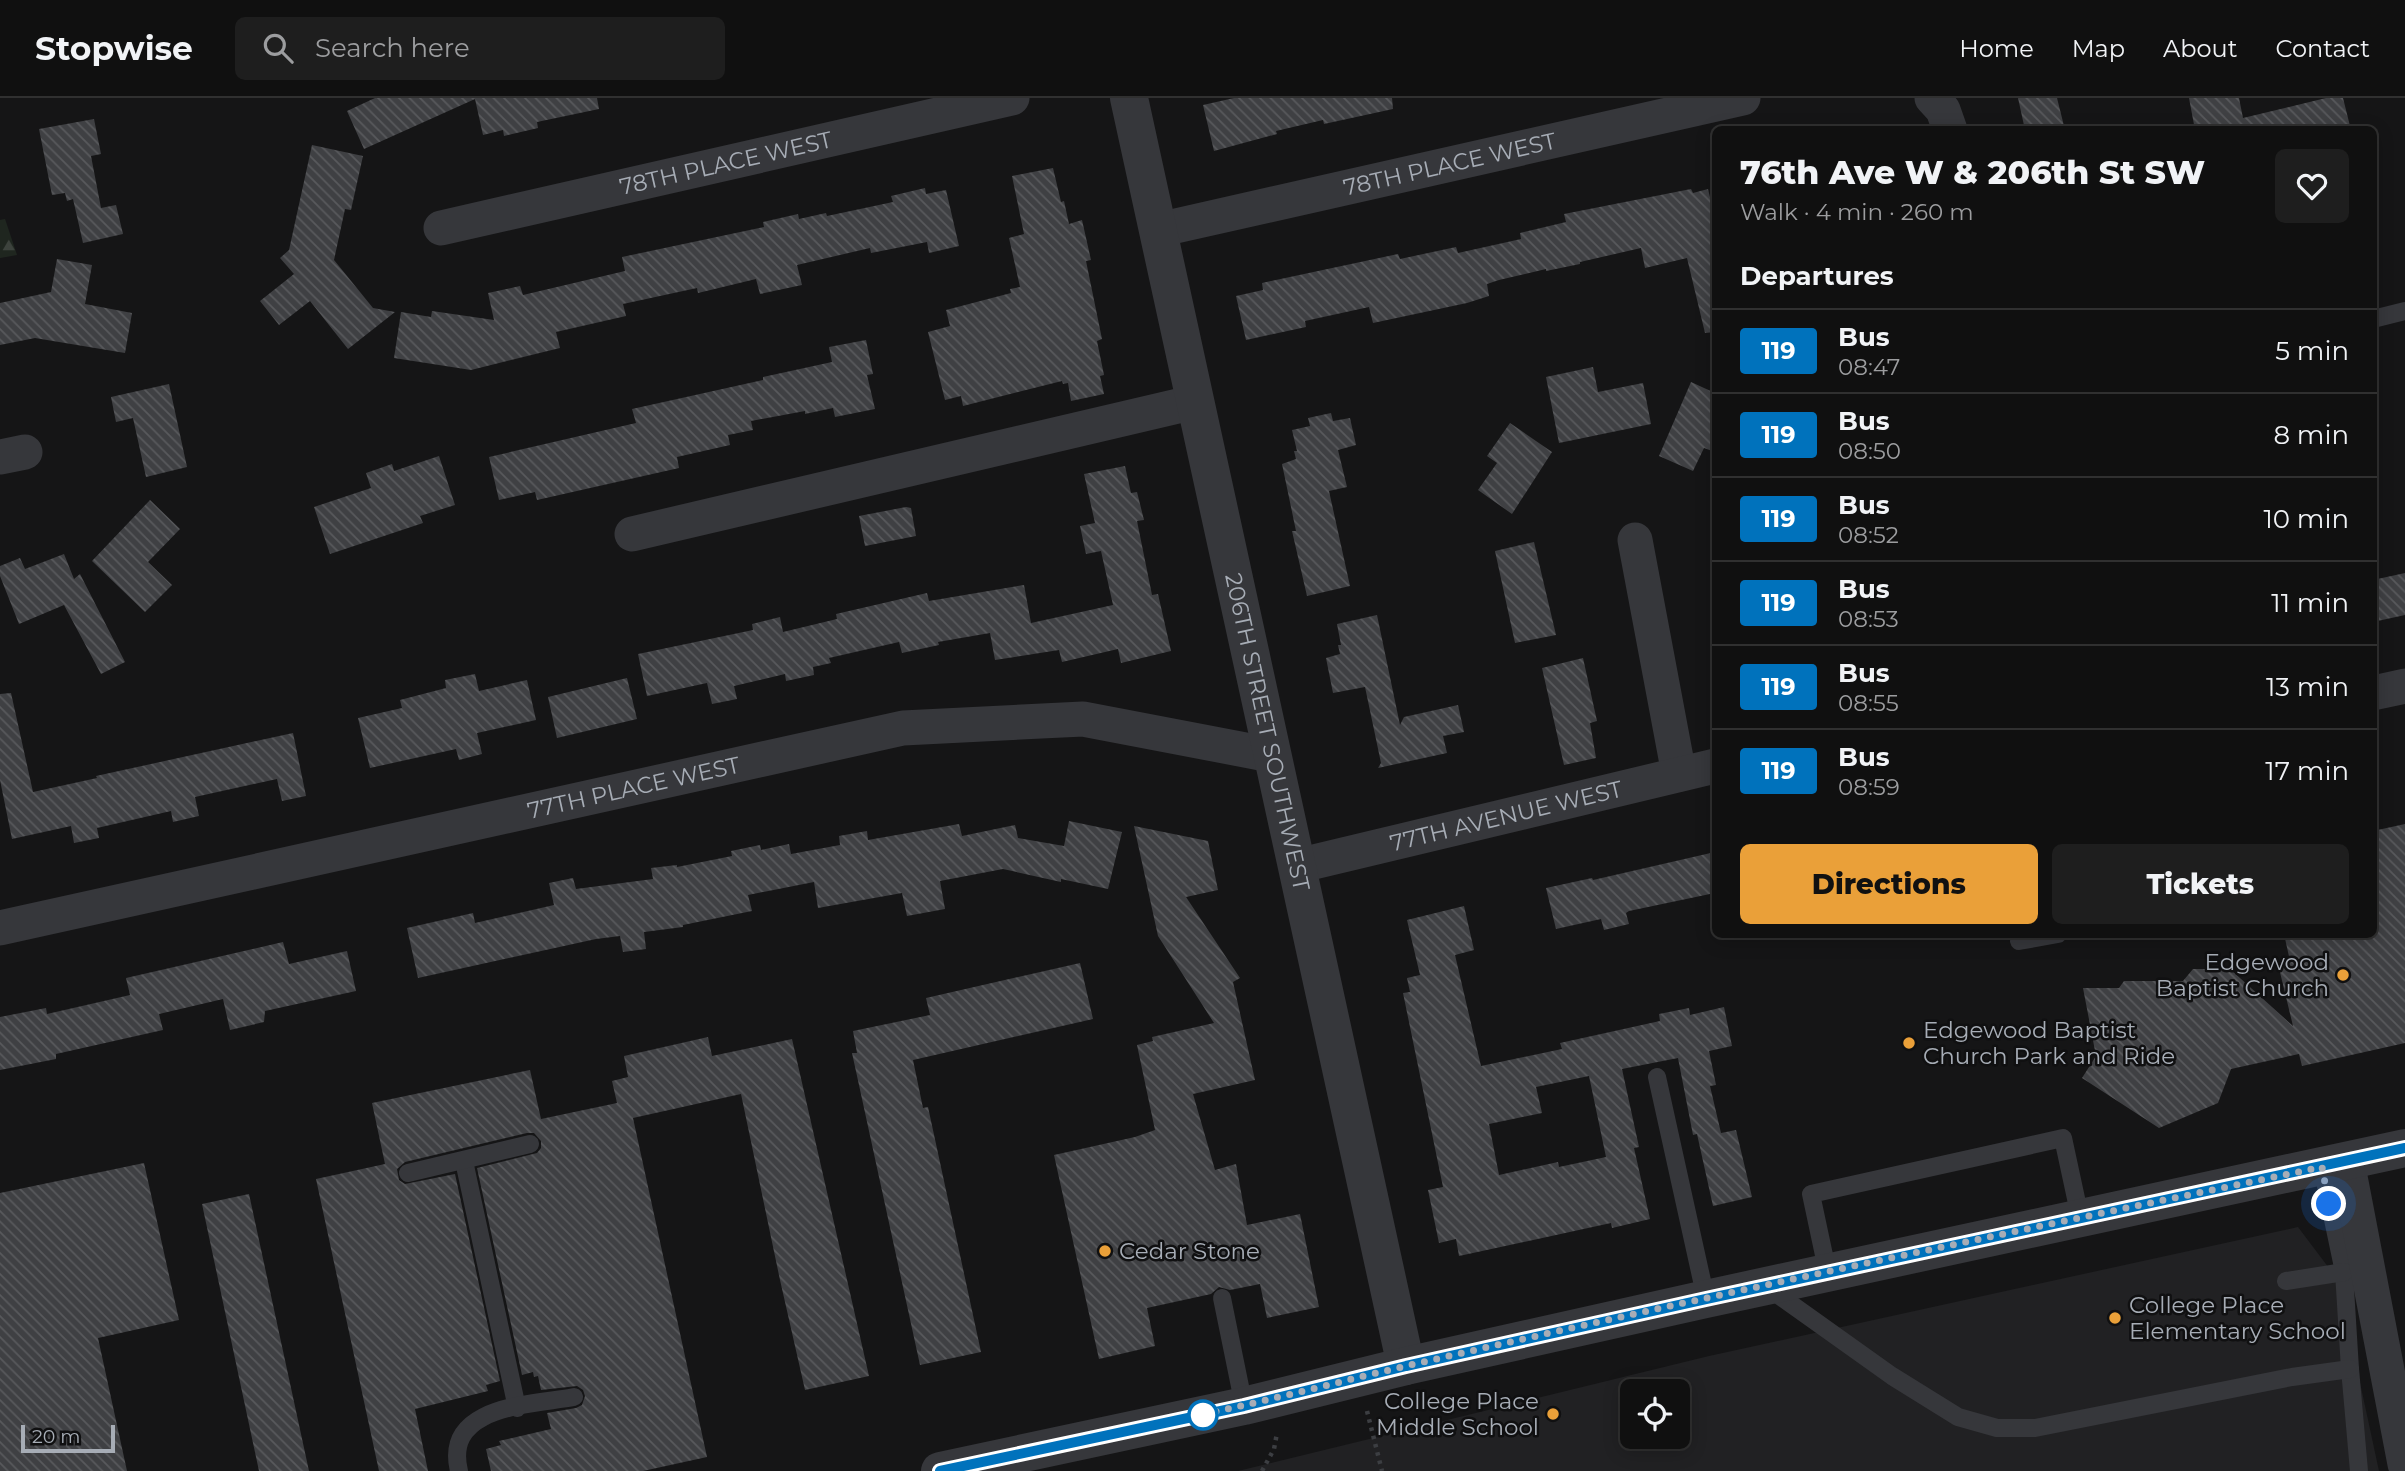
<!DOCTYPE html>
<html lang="en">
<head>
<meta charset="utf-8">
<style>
	:root { --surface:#101010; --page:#1e1e1e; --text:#f1f3f6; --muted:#9c9d9f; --line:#303030; --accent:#eaa039 }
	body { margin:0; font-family:Montserrat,sans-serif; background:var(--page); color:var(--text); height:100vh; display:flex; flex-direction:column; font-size:26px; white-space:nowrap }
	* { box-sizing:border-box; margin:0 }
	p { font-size:23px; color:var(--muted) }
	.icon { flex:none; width:38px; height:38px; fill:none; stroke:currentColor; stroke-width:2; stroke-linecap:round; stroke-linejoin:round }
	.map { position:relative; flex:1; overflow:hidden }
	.sheet { position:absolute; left:1712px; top:28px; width:665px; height:812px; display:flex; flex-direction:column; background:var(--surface); border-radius:10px; box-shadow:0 4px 18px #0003,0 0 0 2px var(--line) }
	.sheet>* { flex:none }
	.badge { padding:0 14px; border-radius:5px; font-size:24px; line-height:46px }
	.buttons { position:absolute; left:1620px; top:1281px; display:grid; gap:14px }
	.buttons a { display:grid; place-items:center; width:70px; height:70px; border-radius:10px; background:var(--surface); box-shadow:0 4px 18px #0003,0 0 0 2px var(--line); font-size:35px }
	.scale { position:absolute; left:21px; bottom:18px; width:94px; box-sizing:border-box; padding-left:7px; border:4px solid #a7adb6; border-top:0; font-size:19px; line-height:24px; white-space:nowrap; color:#a7adb6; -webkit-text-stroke:5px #101011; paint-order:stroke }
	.you { position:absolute; width:35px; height:35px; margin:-18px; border:5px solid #fff; border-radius:50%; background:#1a73e8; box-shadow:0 0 0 10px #1a73e833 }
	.map>.badge { position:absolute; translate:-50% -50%; box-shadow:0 0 0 4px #fff }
	h2 { padding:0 28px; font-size:26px; line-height:63px }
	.round { display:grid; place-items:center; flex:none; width:74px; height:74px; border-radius:10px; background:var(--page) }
	.headline { display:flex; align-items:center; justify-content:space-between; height:119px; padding:0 28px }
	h1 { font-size:33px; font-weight:800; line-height:52px }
	.button { display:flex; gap:14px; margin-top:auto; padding:14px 28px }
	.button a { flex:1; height:80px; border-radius:10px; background:var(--accent); color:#111; font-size:28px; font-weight:800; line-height:80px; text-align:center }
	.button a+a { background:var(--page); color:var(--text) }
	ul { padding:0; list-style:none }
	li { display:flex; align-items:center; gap:21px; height:84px; padding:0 28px; border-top:2px solid var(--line) }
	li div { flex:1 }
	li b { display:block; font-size:26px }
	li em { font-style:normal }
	li .badge { min-width:77px; font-weight:700; text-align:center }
	header { display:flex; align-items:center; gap:42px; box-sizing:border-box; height:98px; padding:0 35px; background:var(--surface); border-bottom:2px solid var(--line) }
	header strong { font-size:33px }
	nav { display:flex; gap:38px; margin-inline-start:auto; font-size:24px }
	.search { width:490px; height:63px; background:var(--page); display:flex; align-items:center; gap:18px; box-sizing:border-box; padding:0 24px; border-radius:10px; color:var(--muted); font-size:26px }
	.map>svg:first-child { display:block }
	.built { fill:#212123; fill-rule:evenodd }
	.forest { fill:url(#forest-firs) }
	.building { fill:url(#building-back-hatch); fill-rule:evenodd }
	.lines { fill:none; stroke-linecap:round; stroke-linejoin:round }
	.path { stroke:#3c3e42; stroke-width:4.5; stroke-dasharray:3.5 5; stroke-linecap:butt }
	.service { stroke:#36373b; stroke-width:18 }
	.minor { stroke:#36373b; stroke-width:35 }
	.tertiary { stroke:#36373b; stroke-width:38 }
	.line-casing { stroke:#fff; stroke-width:16 }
	.line { stroke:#0072bc; stroke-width:10 }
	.walk { stroke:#a7adb6; stroke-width:7; stroke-dasharray:0 12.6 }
	.poi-dot { fill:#eaa039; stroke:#101011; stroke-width:2.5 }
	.stop-dot { fill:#fff; stroke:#0072bc; stroke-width:3.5 }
	.labels { text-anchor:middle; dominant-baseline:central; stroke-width:5; stroke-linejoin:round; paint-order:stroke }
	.street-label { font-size:23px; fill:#a7adb6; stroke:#101011 }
	.poi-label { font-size:23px; fill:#a7adb6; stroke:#101011; text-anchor:start }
</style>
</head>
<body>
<header>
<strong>Stopwise</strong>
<div class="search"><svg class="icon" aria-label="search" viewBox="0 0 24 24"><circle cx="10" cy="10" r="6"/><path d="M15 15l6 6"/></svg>Search here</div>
<nav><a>Home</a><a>Map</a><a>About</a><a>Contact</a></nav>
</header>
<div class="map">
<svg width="2405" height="1373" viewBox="0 0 2405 1373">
	<defs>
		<pattern id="forest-firs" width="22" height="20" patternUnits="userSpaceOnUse" patternTransform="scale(1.75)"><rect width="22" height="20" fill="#1f261f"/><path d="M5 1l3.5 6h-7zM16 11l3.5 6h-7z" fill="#3d433d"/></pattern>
		<pattern id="building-back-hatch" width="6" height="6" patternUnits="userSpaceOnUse" patternTransform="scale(1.75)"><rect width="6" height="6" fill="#3f4043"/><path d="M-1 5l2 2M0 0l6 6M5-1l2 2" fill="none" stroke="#58595c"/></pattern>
	</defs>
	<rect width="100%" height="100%" fill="#151516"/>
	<path class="built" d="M2298,1129L2338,1182L2379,1373H1238L1709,1258ZM1633,1293H1678V1339H1633Z"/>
	<path class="forest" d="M5,121L17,157L0,160V122Z"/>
	<g class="building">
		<path d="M375,0H597L599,11L537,24L538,30L504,38L503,32L483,37L475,1L364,51L347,13Z"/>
		<path d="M1234,0H1392L1393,11L1324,26L1323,22L1276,33L1277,36L1214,53L1203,7Z"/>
		<path d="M2018,0H2057L2065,32H2025Z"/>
		<path d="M2189,0H2239L2243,20L2326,0H2343L2351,32H2195Z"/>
		<path d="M94,21L101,56L91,58L101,110L116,107L123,136L83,145L73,101L67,103L65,95L52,97L39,31Z"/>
		<path d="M312,47L363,58L351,112L345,111L334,162L373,210L395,214L348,251L310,203L279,227L260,203L294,176L280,160L289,152Z"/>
		<path d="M1053,70L1061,104L1064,103L1069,126L1082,122L1091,162L1086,163L1102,241L1097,243L1104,277L1100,278L1104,296L1071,303L1068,285L1063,286L1062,283L963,308L961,298L945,302L928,234L950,228L946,212L1011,195L1010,191L1020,189L1009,140L1024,136L1012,78Z"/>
		<path d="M925,90L926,96L946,92L959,148L929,155L927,144L871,155L870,150L797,167L802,187L760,196L756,181L698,195L697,190L623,206L626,218L556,234L560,250L471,272L394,260L401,214L431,219L432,213L494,222L488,195L520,188L523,197L625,173L622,159L764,129L763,124L798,116L799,121L826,115L827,118L893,104L891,98Z"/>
		<path d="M1691,91L1693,95L1708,91L1715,120V234L1705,235L1687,160L1645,170L1641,150L1580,164V166L1546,173V171L1499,182L1487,186L1489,198L1467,205L1373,225L1369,209L1305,223L1306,229L1246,242L1236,198L1263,192L1262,185L1398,156L1400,161L1456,149L1458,155L1521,141L1520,135L1566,124L1564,116Z"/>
		<path d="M57,161L92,167L85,206L132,215L125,255L35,240L0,247V205L51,194Z"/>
		<path d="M866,242L873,276L867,277L875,311L835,319L833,310L805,316V313L751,323L753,332L728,337L730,347L677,359L679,370L537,402L535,394L499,402L489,359L636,325L632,311L763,282V279L832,264L829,249Z"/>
		<path d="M1593,269L1598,294L1643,285L1651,326L1559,345L1546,279Z"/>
		<path d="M1691,284L1715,295V354L1704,350L1693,373L1659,358Z"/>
		<path d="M169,286L187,369L146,379L133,320L116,324L111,299Z"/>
		<path d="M1331,315L1333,323L1350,320L1356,347L1338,352L1347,389L1329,393L1350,488L1307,498L1292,433H1296L1282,366L1296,361L1294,353H1297L1292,332L1310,328L1308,320Z"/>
		<path d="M1510,325L1552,354L1512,416L1478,392L1497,365L1487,358Z"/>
		<path d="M439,358L455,407L420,418L423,425L330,456L314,409L371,390L366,375L392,366L394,373Z"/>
		<path d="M1125,368L1131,395L1137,394L1144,422L1137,423L1152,497L1158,496L1171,553L1121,565L1118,551L1062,564L1059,552L995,562L990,535L938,544L939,547L902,555L899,544L829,560L831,565L813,569L814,577L786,583L785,576L734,588L737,601L712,606L707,585L647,598L638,556L753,532L752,526L780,519L783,534L837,521L836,516L927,495L929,503L1024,487L1031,525L1113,507L1101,453L1086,456L1080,428L1095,425L1084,376Z"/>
		<path d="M150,402L180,431L148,464L172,487L145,514L92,463Z"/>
		<path d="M906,409L911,410L916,438L865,448L859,418Z"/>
		<path d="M1534,444L1556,537L1515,545L1495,453Z"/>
		<path d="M64,456L74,481L80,476L125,564L101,576L64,507L19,526L0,478V468L20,460L25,471Z"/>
		<path d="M2405,475V517L2373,524V482Z"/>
		<path d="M1377,517L1400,627L1404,619L1458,607L1464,634L1443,638L1447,655L1378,670L1381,665L1365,589L1333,595L1326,560L1340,556L1338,547H1341L1337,526Z"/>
		<path d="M1583,560L1597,623L1590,625L1596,660L1564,667L1542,570Z"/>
		<path d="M475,576L479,593L527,582L536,622L477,635L482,656L459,662L456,651L370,670L358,620L402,610L400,602L446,590L445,582Z"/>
		<path d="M627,580L637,621L557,640L548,599Z"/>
		<path d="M11,595L33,694L97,680L96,678L293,635L306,698L282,703L277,681L195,699L199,718L173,724L171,713L97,730L99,740L74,745L71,728L12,741L0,682V596Z"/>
		<path d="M1069,723L1122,734L1108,791L1061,781V784L1003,771L940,783L945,811L907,818L902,795L818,810L814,784L748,797L752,813L683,827V829L644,834L646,851L623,854L620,838L596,841L418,880L407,830L473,815L475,825L554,807L549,785L573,780L576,791L653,781L651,770L677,767V769L732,758L731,753L760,747L761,752L789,746L791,756L840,747L839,738L867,733L868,742L959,726L962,738L1015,727L1018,740L1064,748Z"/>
		<path d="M2405,726V945L2302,968L2299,956L2231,971L2218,1005L2159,1030L2082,980L2096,958L2083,890H2119L2124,883H2183L2193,871H2230L2293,928L2278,866L2290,863L2284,836H2373V733Z"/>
		<path d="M1134,728L1208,743L1218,792L1186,799L1240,880L1233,884L1255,982L1193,996L1215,1072L1236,1066L1247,1127L1300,1116L1319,1209L1267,1220L1260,1186L1230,1192L1219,1189L1211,1196L1147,1210L1155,1248L1099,1261L1054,1057L1135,1039L1155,1032L1137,947L1153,943L1152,939L1214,925L1158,838Z"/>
		<path d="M1715,754V793L1710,796L1629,813L1626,815L1629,826L1604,832L1601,821L1556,831L1546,790L1592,780L1593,782Z"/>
		<path d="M1464,808L1474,852L1455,857L1481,968L1562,951L1560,945L1660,923L1659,916L1689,910L1690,917L1724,909L1732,948L1709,953L1716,987L1710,988L1721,1035L1736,1032L1752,1099L1713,1108L1697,1036L1693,1037L1678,960L1622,971L1639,1049L1634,1050L1650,1121L1612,1130L1611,1125L1459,1158L1456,1141L1439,1145L1428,1092L1443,1089L1403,895L1410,894L1407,880L1420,877L1407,822ZM1589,978L1606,1059L1559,1069L1558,1064L1499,1077L1489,1026L1542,1015L1536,989Z"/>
		<path d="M283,844L289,866L347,853L356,893L265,913L264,924L230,932L223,901L159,916L163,932L56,956V961L0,972V919L46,910L47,916L130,897L126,880Z"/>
		<path d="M1080,865L1093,921L913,962L923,1010L928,1009L981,1254L920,1267L852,955H857L853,933L930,917L926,900Z"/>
		<path d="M708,939L712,958L792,941L869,1278L805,1292L780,1182L741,996L633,1020L707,1359L643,1373H491L486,1351L501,1347L499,1343L551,1331L547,1315L576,1310L582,1307L585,1298L583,1292L577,1288L541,1292L538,1278L534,1279L533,1274L522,1277L477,1070L537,1055L541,1050V1043L534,1035H527L405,1064L397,1071L399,1082L405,1086L455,1076L500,1283L486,1287L488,1293L415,1311L428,1373H379L316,1081L385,1066L372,1005L530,972L541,1021L617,1005L612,983L628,979L624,958Z"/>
		<path d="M144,1065L179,1222L98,1240L127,1373H0V1095Z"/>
		<path d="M249,1096L309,1373H259L202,1106Z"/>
	</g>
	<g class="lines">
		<g class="path">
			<path d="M1367,1313L1382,1373"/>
			<path d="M1262,1373L1274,1351L1277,1335"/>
		</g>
		<g class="service">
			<path d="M2373,221L2405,213"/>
			<path d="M2019,843L2058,836"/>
			<path d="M1657,979L1706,1201"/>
			<path d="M464,1063L517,1310"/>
			<path d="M2322,1069L2344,1174L2350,1271L2359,1373"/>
			<path d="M408,1075L530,1046"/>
			<path d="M1828,1176L1811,1096L2063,1040L2080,1119"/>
			<path d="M2286,1183L2344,1174"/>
			<path d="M1770,1191L1892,1278L1958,1319L1997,1330H2035L2292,1279L2350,1271"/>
			<path d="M1222,1200L1244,1308"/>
			<path d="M459,1373C443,1307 531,1307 574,1299"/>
		</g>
		<g class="minor">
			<path d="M1932,0L1943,12L1950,32"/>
			<path id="s1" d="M441,130L1012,0"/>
			<path id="s2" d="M1158,132L1743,0"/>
			<path d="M0,359L25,354"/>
			<path d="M632,436L1195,304"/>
			<path d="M1635,442L1679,676"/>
			<path d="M2373,595L2405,588"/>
			<path id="s3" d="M1297,768L1715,668"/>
			<path id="s4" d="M0,830L903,630L1083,621L1271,657"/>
			<path d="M2347,1063L2405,1366"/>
		</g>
		<g class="tertiary">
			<path id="s5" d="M1129,0L1406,1268"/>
			<path d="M940,1373L1244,1308L1406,1268L1706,1201L2405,1050"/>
		</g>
	</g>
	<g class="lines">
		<g class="line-casing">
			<path id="line" d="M940,1373L1244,1308L1406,1268L1706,1201L2405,1050"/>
		</g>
		<use href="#line" class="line"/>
		<path class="walk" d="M1203,1317L1191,1319C1263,1304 1334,1285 1406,1268C1711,1197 2016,1133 2322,1069L2329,1106"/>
	</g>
	<g class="poi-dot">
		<circle cx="2343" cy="877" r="7"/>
		<circle cx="1909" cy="945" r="7"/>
		<circle cx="1105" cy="1153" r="7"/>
		<circle cx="2115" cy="1220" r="7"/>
		<circle cx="1553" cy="1316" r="7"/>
	</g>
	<circle class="stop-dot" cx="1203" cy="1317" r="14"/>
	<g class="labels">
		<g class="street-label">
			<text stroke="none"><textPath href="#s1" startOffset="292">78TH PLACE WEST</textPath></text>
			<text stroke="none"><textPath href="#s2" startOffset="299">78TH PLACE WEST</textPath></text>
			<text stroke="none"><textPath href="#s5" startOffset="649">206TH STREET SOUTHWEST</textPath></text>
			<text stroke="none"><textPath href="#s4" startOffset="649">77TH PLACE WEST</textPath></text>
			<text stroke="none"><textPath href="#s3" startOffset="215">77TH AVENUE WEST</textPath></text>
		</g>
		<g class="poi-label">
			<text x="2329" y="864" text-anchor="end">Edgewood<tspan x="2329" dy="26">Baptist Church</tspan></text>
			<text x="1923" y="932">Edgewood Baptist<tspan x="1923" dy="26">Church Park and Ride</tspan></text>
			<text x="1119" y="1153">Cedar Stone</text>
			<text x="2129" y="1207">College Place<tspan x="2129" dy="26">Elementary School</tspan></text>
			<text x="1539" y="1303" text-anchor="end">College Place<tspan x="1539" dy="26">Middle School</tspan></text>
		</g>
	</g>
</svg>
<div class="buttons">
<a><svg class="icon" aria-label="locate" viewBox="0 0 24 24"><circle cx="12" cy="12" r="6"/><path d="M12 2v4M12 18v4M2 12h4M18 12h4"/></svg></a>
</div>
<div class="scale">20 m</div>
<div class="you" style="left:2329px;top:1106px"></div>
<section class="sheet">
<div class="headline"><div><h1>76th Ave W &amp; 206th St SW</h1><p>Walk · 4 min · 260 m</p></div><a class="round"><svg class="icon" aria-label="heart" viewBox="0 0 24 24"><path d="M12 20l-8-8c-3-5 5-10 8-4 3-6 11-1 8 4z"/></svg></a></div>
<h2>Departures</h2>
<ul>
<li><span class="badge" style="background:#0072bc;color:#fff">119</span><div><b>Bus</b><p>08:47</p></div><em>5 min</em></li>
<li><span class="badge" style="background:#0072bc;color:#fff">119</span><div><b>Bus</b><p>08:50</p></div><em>8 min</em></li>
<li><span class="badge" style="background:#0072bc;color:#fff">119</span><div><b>Bus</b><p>08:52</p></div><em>10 min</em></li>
<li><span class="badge" style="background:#0072bc;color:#fff">119</span><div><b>Bus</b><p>08:53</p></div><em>11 min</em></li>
<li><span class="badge" style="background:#0072bc;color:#fff">119</span><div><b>Bus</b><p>08:55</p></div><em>13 min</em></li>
<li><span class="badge" style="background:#0072bc;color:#fff">119</span><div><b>Bus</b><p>08:59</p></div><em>17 min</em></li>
</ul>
<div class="button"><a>Directions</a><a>Tickets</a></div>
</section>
</div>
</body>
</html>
